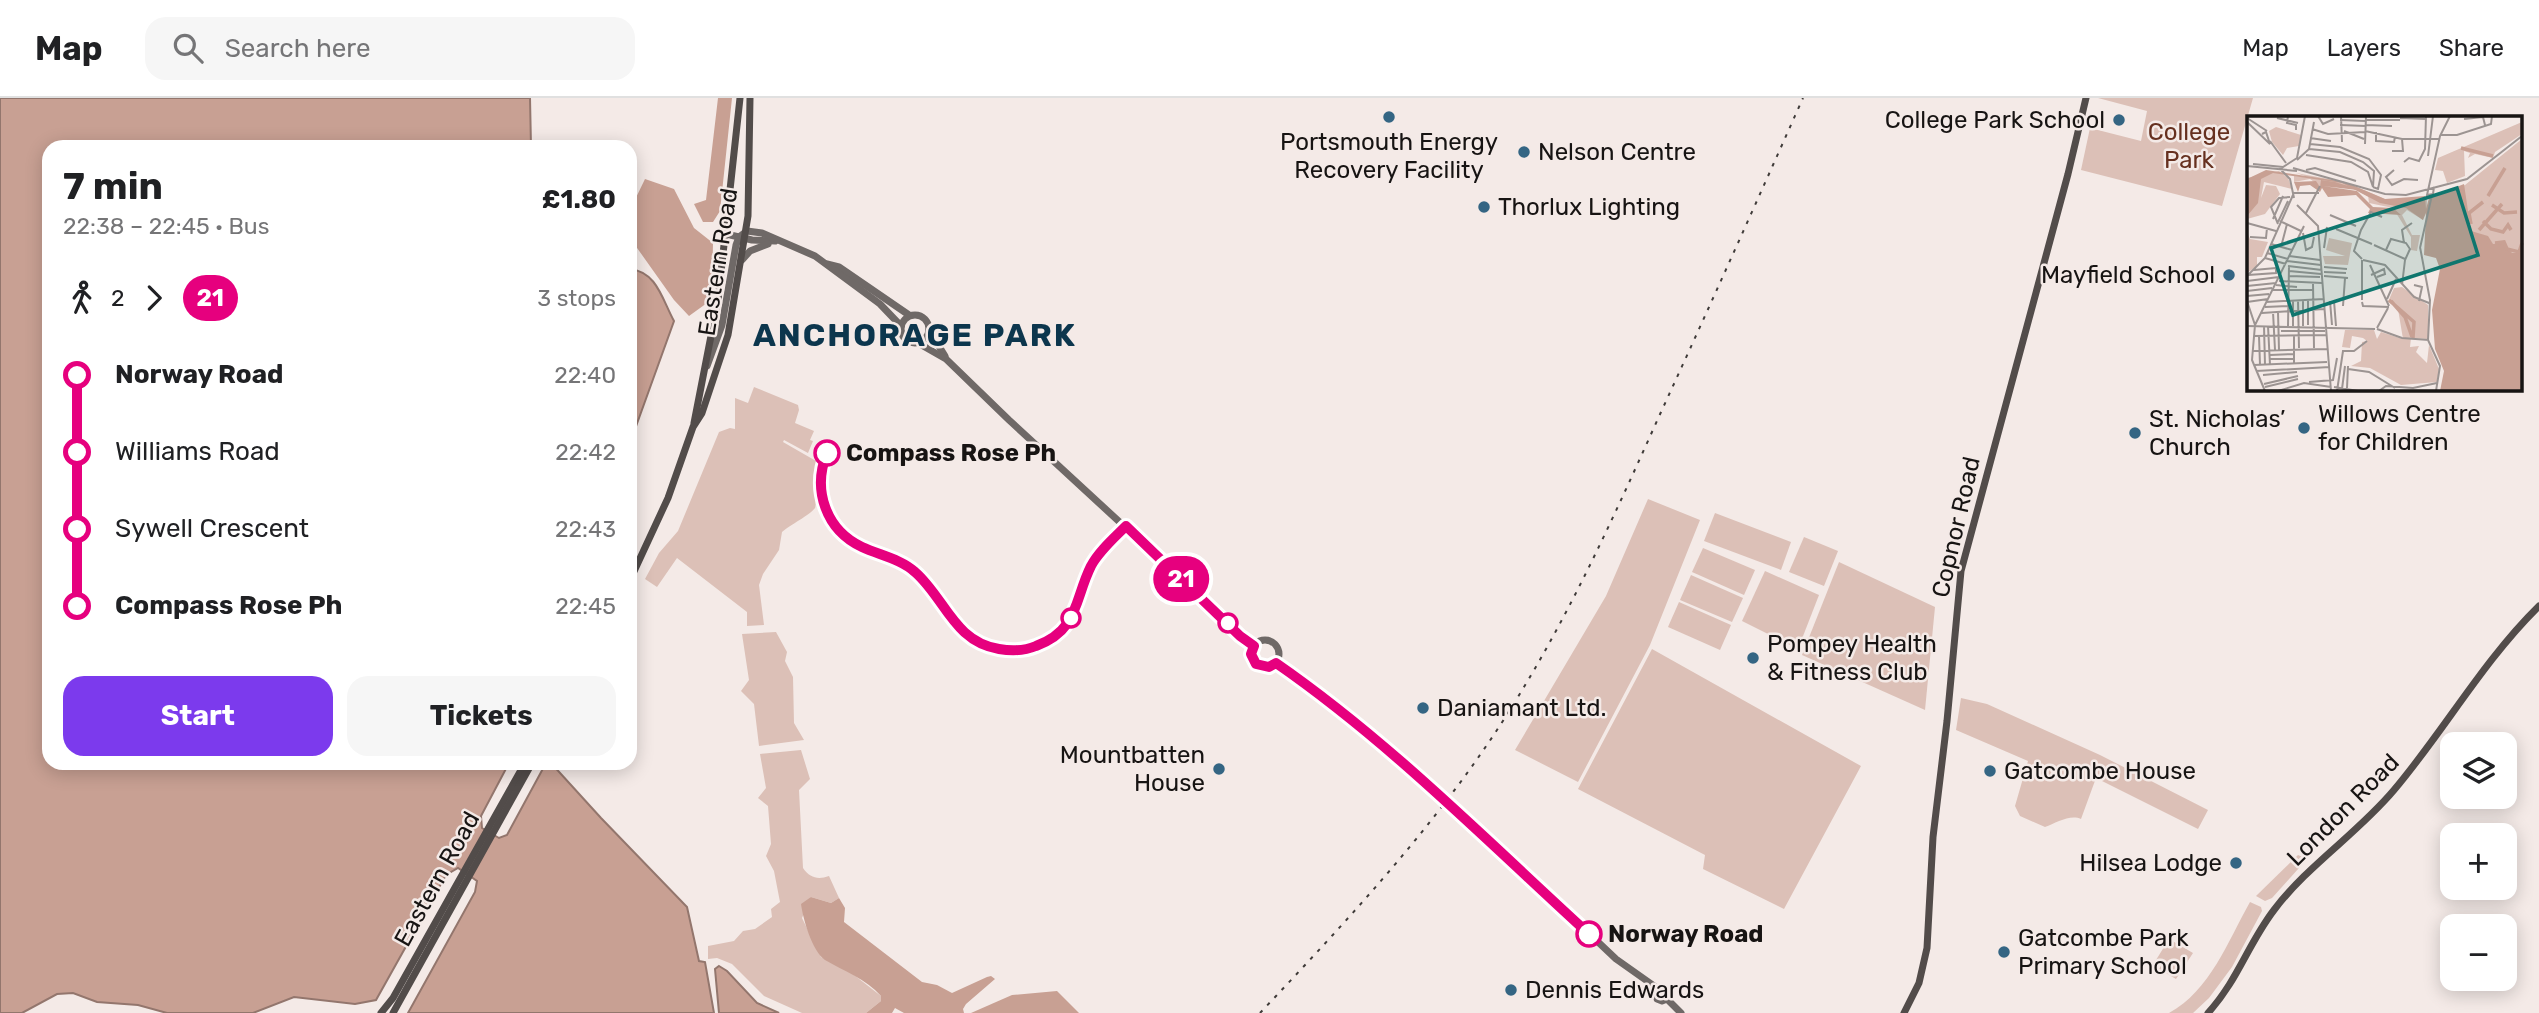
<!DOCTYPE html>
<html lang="en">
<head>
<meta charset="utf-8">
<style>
	:root { --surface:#fff; --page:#f6f6f6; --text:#202124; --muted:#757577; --line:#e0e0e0; --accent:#7c3aed }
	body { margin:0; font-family:Rubik,sans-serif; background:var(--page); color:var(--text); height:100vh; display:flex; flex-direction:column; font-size:26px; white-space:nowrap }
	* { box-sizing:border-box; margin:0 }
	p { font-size:23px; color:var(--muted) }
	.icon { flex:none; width:38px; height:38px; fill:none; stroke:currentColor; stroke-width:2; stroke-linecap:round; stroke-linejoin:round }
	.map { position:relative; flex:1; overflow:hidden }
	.panel { position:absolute; left:42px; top:42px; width:595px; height:630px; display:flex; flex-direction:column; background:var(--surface); border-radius:21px; box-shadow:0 4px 18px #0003 }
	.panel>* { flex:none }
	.badge { padding:0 14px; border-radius:23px; font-size:24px; line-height:46px }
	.controls { position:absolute; left:2440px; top:634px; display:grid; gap:14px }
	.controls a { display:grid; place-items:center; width:77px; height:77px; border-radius:14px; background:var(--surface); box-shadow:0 4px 18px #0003; font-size:35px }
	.map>.badge { position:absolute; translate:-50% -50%; box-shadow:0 0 0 4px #fff }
	.legs { display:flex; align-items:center; gap:10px; height:77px; padding:0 21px; font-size:23px }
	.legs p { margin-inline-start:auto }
	.summary { display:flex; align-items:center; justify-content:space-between; height:119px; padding:0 21px }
	h1 { font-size:38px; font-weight:700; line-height:52px }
	.button { display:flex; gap:14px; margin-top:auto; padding:14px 21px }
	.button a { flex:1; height:80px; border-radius:21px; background:var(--accent); color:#fff; font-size:28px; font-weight:700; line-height:80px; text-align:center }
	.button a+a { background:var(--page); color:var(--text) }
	ul { padding:0 21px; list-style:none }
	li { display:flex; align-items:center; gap:24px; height:77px; font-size:26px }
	li i { display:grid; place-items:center; width:10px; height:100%; margin:0 9px; background:currentColor }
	li i::after { content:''; width:18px; height:18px; margin:-9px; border:5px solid; border-radius:50%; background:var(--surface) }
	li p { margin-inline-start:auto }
	li:first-child i { background:linear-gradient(#0000 50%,currentColor 0) }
	li:last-child i { background:linear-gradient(currentColor 50%,#0000 0) }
	header { display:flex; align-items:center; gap:42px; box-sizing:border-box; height:98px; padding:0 35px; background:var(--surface); border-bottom:2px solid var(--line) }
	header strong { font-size:33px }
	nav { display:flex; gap:38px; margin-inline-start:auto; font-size:24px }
	.search { width:490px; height:63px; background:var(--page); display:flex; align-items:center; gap:18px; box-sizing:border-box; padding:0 24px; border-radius:21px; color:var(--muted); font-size:26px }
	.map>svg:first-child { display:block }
	.green { fill:#dcc0b7 }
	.forest { fill:#c8a093 }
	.water { fill:#c8a093; stroke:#93766d; stroke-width:2 }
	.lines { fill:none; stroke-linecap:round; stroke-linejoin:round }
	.secondary { stroke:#6f6967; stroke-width:7 }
	.primary { stroke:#524c4a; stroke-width:7 }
	.rail { stroke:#3e3a38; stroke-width:2; stroke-dasharray:3.5 7; stroke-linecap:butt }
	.secondary-bridge { stroke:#6f6967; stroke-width:7 }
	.line-1-casing { stroke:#fff; stroke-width:16 }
	.line-1 { stroke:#e6007e; stroke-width:10 }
	.poi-dot { fill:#346583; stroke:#f4eae7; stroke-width:2.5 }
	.stop-1-dot { fill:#fff; stroke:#e6007e; stroke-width:3.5 }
	.labels { text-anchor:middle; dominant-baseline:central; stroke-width:5; stroke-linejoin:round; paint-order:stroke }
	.poi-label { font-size:24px; fill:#171413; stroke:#f4eae7; text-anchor:start }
	.park-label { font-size:24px; fill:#66301f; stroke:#f4eae7 }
	.street-label { font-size:24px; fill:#171413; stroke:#f4eae7 }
	.stop-label { font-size:24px; font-weight:bold; fill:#171413; stroke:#f4eae7; text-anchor:start }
	.district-label { font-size:32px; font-weight:bold; letter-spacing:2px; fill:#0c364d; stroke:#f4eae7 }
	.inset-river { fill:none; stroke:#c8a093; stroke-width:3.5 }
	.inset-road { fill:none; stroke:#9c9492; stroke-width:2 }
	.view { fill:#0f766e; fill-opacity:0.15; stroke:#0f766e; stroke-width:3.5 }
	.inset-edge { fill:none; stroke:#171413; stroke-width:3.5 }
</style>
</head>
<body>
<header>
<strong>Map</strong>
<div class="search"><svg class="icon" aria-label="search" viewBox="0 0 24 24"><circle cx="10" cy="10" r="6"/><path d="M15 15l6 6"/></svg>Search here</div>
<nav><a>Map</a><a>Layers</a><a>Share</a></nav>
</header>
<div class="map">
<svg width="2539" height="915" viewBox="0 0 2539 915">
	<rect width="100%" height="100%" fill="#f4eae7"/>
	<g class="green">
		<path d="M2098,0H2253L2222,108L2081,72L2090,30L2141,43L2147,13Z"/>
		<path d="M754,289L798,307L799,312L795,325L814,333L810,342L813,343L808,355L784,342L783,344L816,363C815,371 817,407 815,410C810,417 790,427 782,434L779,452L763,476L759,487L764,527L747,528V514L677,460L657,489L645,481L659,455L678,433L719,334L730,330L735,331V300L748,305Z"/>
		<path d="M1648,401L1700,422L1650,547L1578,684L1515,652L1606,498Z"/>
		<path d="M1715,415L1791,444L1781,472L1704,443Z"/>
		<path d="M1804,439L1838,453L1824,488L1789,474Z"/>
		<path d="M1703,450L1755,472L1744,497L1692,474Z"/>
		<path d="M1839,464L1935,509L1925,612L1802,557Z"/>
		<path d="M1765,473L1819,497L1798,551L1742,523Z"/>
		<path d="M1691,477L1743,500L1732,524L1680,502Z"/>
		<path d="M1679,504L1731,527L1720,552L1668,529Z"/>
		<path d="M776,534L787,554L785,563L793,579L794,625L804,642L759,648L754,606L741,593L749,582L742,536Z"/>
		<path d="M1652,551L1861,668L1784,811L1703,771L1705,757L1578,691Z"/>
		<path d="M1961,600L1987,606L2100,657L2208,712L2198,731L2096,680L2081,721C2070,716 2056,725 2045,729L2020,718L2015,708L2028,663L1956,632Z"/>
		<path d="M801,652L810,681L799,692L803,770C810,780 818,782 829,778L839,800L831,805L811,799L802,820L821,859L849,873L881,898V903L866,915H802L764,898L732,866L717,860L708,861V848L734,843L743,833L755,831L772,819L771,811L780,804L774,773L766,758L771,746L768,708L758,700L766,690L760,656Z"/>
		<path d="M2298,757L2307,761L2272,800L2265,803L2256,798Z"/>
		<path d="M2250,804L2261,809L2262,813L2232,869L2209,900L2193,915H2169C2210,893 2228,843 2250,804Z"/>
		<path d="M2169,841L2193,855L2176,881L2159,871L2162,866L2156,862Z"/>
	</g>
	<g class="forest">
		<path d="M718,0H732L720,113L713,124H703L694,106L706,102Z"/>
		<path d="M645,81L674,91L694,130L713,145L712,190L707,205L689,218L674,202L630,140V112Z"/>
		<path d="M811,799L831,805L839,800L845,810L844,824L922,884L937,887L952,895L987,879L991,878L995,881L966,906L963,911L964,915H904L895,910L892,915H866L881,903V898C866,881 844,873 825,862C812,853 803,821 801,806Z"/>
		<path d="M1057,893L1079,915H971L1012,897Z"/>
	</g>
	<g class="water">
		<path d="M0,0H530L531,49H49V665H509L481,718L482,730L499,740L507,737L546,665H551L601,720L687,809L699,863L705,864L714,915H408L475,794L477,783L458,770L446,777L376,902L355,906L294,899L253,915H167L138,907L97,904L73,895L57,896L22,915H0Z"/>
		<path d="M630,171C657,174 662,201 674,223L630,345Z"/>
		<path d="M719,868L727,873L757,905L779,915H719L715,871Z"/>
	</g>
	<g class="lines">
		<g class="secondary">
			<path d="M726,136L752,142L775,143"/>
			<path d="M742,162L750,153L768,146"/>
			<path d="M827,166L839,169L909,217"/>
			<circle cx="915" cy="231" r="14"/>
			<path d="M929,232L945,258"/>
			<path d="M918,245L946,261L1009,322L1254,548"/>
			<path d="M707,268L722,227L736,147L739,139L747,133L762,135L815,158L880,206L901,228"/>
			<circle cx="1265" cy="556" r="14"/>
			<path d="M1276,565L1367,635L1415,676"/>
			<path d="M1460,718L1503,754L1616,861L1657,890"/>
			<path d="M1667,901L1662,903L1657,901L1656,892L1662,889L1667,891L1669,895L1667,901L1681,915"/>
		</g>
		<g class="primary">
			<path d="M694,325L718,202L740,0"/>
			<path d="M630,482L668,400L693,329L702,315L728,237L748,118L750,0"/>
			<path d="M381,915L393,900L525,665"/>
			<path d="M393,915L532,665"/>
			<path d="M1904,915L1919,885L1927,850L1933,739L1947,623L1961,473L2068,76L2086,0"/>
			<path d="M2208,915C2238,882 2248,846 2274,812C2308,767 2357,736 2394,692C2444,633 2483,563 2539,508"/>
		</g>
		<path class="rail" d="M1260,915C1344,826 1427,737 1495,635C1562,534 1611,425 1661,314C1709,210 1756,105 1803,0"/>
		<path class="secondary-bridge" d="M1415,676L1460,718"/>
	</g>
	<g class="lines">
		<g class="line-1-casing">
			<path id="line-1" d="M827,355C812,392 826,432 862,449C879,457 901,461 915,474C945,500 954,544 999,551C1011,553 1024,553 1036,548C1079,532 1074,502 1091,468C1099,453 1114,440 1126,428L1240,538L1254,548L1251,556L1256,566L1269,569L1276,565C1390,644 1487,743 1589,836"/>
		</g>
		<use href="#line-1" class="line-1"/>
	</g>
	<g class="poi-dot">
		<circle cx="1389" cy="19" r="7"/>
		<circle cx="2119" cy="22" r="7"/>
		<circle cx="1524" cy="54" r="7"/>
		<circle cx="1484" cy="109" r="7"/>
		<circle cx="2229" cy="177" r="7"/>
		<circle cx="2304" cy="330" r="7"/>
		<circle cx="2135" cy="335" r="7"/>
		<circle cx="1753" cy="560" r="7"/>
		<circle cx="1423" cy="610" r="7"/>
		<circle cx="1219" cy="671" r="7"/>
		<circle cx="1990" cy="673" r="7"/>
		<circle cx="2236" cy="765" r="7"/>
		<circle cx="2004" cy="854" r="7"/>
		<circle cx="1511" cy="892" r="7"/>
	</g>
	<g class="stop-1-dot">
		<circle cx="827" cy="355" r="12"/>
		<circle cx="1071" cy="520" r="9"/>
		<circle cx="1228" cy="525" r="9"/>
		<circle cx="1589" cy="836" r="12"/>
	</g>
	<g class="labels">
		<g class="poi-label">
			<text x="2105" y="22" text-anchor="end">College Park School</text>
			<text x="1389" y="44" text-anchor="middle">Portsmouth Energy<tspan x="1389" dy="28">Recovery Facility</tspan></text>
			<text x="1538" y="54">Nelson Centre</text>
			<text x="1498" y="109">Thorlux Lighting</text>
			<text x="2215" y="177" text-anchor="end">Mayfield School</text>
			<text x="2318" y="316">Willows Centre<tspan x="2318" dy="28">for Children</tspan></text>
			<text x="2149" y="321">St. Nicholas’<tspan x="2149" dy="28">Church</tspan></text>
			<text x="1767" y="546">Pompey Health<tspan x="1767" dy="28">&amp; Fitness Club</tspan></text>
			<text x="1437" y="610">Daniamant Ltd.</text>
			<text x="1205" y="657" text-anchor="end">Mountbatten<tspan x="1205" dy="28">House</tspan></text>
			<text x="2004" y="673">Gatcombe House</text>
			<text x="2222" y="765" text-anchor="end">Hilsea Lodge</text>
			<text x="2018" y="840">Gatcombe Park<tspan x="2018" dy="28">Primary School</tspan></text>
			<text x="1525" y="892">Dennis Edwards</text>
		</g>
		<g class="park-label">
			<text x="2189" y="34">College<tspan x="2189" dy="28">Park</tspan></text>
		</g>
		<g class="street-label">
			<text transform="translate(718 164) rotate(-81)">Eastern Road</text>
			<text transform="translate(1956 429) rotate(-77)">Copnor Road</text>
			<text transform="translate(2343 712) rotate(-45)">London Road</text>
			<text transform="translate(437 781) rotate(-61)">Eastern Road</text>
		</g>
		<g class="stop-label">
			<text x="846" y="355">Compass Rose Ph</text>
			<text x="1608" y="836">Norway Road</text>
		</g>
		<g class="district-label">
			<text x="915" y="237">ANCHORAGE PARK</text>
		</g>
	</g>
	<g transform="translate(2247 18)">
		<rect width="275" height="275" fill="#f4eae7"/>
		<path d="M275,6V18L248,36L246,42L228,38L221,42L223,37L217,35L218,60L200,67L196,55L188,54L191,42ZM29,11L54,19L52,30L40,32L36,39L25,26L22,15ZM275,23V229L177,94L162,82L180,81V93L184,81L218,69ZM32,55L41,62L45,73L17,66L14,82L19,69L29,70L33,78L18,98L0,103V62ZM49,57L98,66L138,83H159L177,97L176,104L160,94L155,99L165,119H173L170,135L164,134V121L146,92L122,87L121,79L110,72L73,70L63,63L47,66V60L61,61ZM0,116L3,123L21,126L15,141H10V150L0,157ZM82,122L105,127L101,149L78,148L76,140H98L79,134ZM155,171L181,189V223L164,222L163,231L172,230L169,236L180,247L182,229L192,253L190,266L154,269L123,252L104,250L114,245L115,226L120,225L116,222L105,220L103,232L95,231L98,214H127L130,223L134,216L156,223L151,193L141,186L147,172Z" fill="#dcc0b7"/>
		<path d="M74,64L88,66L111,73L124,82L110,74L76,70L110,75L126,91L146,92L154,99L121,97L123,93L109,79L81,81L75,72L73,76L63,69L53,70L51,76L47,66L69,65L73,71Z" fill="#c8a093"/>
		<path d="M19,54L98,66L138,83L178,80L179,93L182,82L217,68L224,115L241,120L246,128L257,127L265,137H273L275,130V275H193L197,255L188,233L185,194L193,153L189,142L177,139L179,97L176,104L159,92L133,87L95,67L26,57L14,63L11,87L0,100V63Z" fill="#c8a093"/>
		<path class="inset-river" d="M214,32L246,40M241,80L258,52M245,89L257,97L270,96M236,105L244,113L256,116L261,109L264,114M224,108L222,97L236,86M232,114L255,88M248,127L257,126L260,133L272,136L275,127M142,184L167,206L166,222M144,185L158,201L165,221"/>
		<path class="inset-road" d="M41,0L40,7L49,9V14M71,0L76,8L87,3M94,0L95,26M0,2L20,15M30,2L51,7M153,2L179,3M217,3L236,1L238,9M93,4L119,5M119,4H153M0,6L23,28L19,16L15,18M93,9L119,10M119,9L145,10M65,13L81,18L118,16M97,15L117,23M118,15L155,23H192M129,16V25L147,26L148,21M194,19H210L244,8L245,0M63,22L84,25M23,25L39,47M63,28L93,31L122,43L134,59L131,73L126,71M118,28L119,0M62,33L93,36L116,46L127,55L126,71M145,35H156L155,23M59,39L104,46L121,56L126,71M181,40L186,0M50,44L62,33L67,6M157,46L162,42L172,45L178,33L179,0M6,48L36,51M0,50L50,55M46,52L138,78L159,79L220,63L275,20M59,54L68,52L109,65M147,54L139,61L145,69L157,63L171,64M187,71L186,78L180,79L193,20L203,0M46,77H72M47,82L43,63L33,53L50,42L58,0M50,89L71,110L84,275M59,97L73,70M83,99L109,110M26,103L36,80M33,105L54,115M31,106L41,85M0,107L29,115M31,108L24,91L32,82L43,81M89,113L125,128M56,117L59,134L65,131L67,121M3,121L19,122L20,112M157,127L155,114L165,107M24,128L45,134M127,129L158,143M34,131L40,108M173,131L183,184L181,224L193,250L189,275M77,132L80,111M173,132L185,79M139,134L144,123L159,127L163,133L158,144M20,137L41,143M42,140L73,144M18,142L39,148M115,143L107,135L114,114L124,96L135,101M115,144V184M116,144L138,149L167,181L182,187M40,145L74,149M123,149L142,190M41,150L75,154M77,151L100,153M7,154L29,152M42,155L74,158M77,156L99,157M1,159L29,157V152M124,159L137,153L138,158L130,161M0,160L18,142L46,79M42,160L73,161M77,160L101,162M0,165L32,161M32,165L75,167M66,167L67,232M29,169L50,171M155,169L158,144M167,169L175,171L172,185M0,170L29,167M26,174H66M0,175L25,172M0,180L22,178M140,183L149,163M51,184L52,232M56,184V210M61,184V209M0,185L8,209M46,185V210M83,185L85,209M87,185L89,210M0,186L21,183M19,186L77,183M115,186L116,190L142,191M96,190L98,162M18,191L41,190M26,196L28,234M31,196L32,234M15,197L77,193M0,210L128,213M17,210L18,249M21,210L23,249M41,210L42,150M130,212L141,192M130,213L155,222L182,224M34,215H78M47,219V248M7,220L80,219M12,220L13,249M5,235L80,233M23,239L47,238M23,243H47M7,249L80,246M101,253L122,256L148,272M9,255L83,251M16,259L50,256M62,266L86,264L90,242M17,268L51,260M18,271L51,263M87,271L111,275M100,272L101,250M95,273L98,250M18,275L5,244L8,209L57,110M31,275L57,267L84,271M90,275L96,235H107L120,225M132,275L139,270L166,272L190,267"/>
		<path class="view" d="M210,72L231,139L46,199L24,132Z"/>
		<rect width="275" height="275" class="inset-edge"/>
	</g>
</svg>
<div class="controls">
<a><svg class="icon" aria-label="layers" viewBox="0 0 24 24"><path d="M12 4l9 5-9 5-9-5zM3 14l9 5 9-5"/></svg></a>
<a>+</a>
<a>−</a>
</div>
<b class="badge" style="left:1181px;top:481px;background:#e6007e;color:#fff">21</b>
<section class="panel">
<div class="summary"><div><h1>7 min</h1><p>22:38 – 22:45 · Bus</p></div><b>£1.80</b></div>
<div class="legs"><svg class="icon" aria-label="walk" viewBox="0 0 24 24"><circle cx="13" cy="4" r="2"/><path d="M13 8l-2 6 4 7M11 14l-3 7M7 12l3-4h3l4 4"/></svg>2<svg class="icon" aria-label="forward" viewBox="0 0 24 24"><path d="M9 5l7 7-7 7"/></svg><b class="badge" style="background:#e6007e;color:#fff">21</b><p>3 stops</p></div>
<ul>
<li><i style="color:#e6007e"></i><b>Norway Road</b><p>22:40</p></li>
<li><i style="color:#e6007e"></i><span>Williams Road</span><p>22:42</p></li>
<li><i style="color:#e6007e"></i><span>Sywell Crescent</span><p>22:43</p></li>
<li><i style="color:#e6007e"></i><b>Compass Rose Ph</b><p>22:45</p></li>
</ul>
<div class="button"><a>Start</a><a>Tickets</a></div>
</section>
</div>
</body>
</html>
